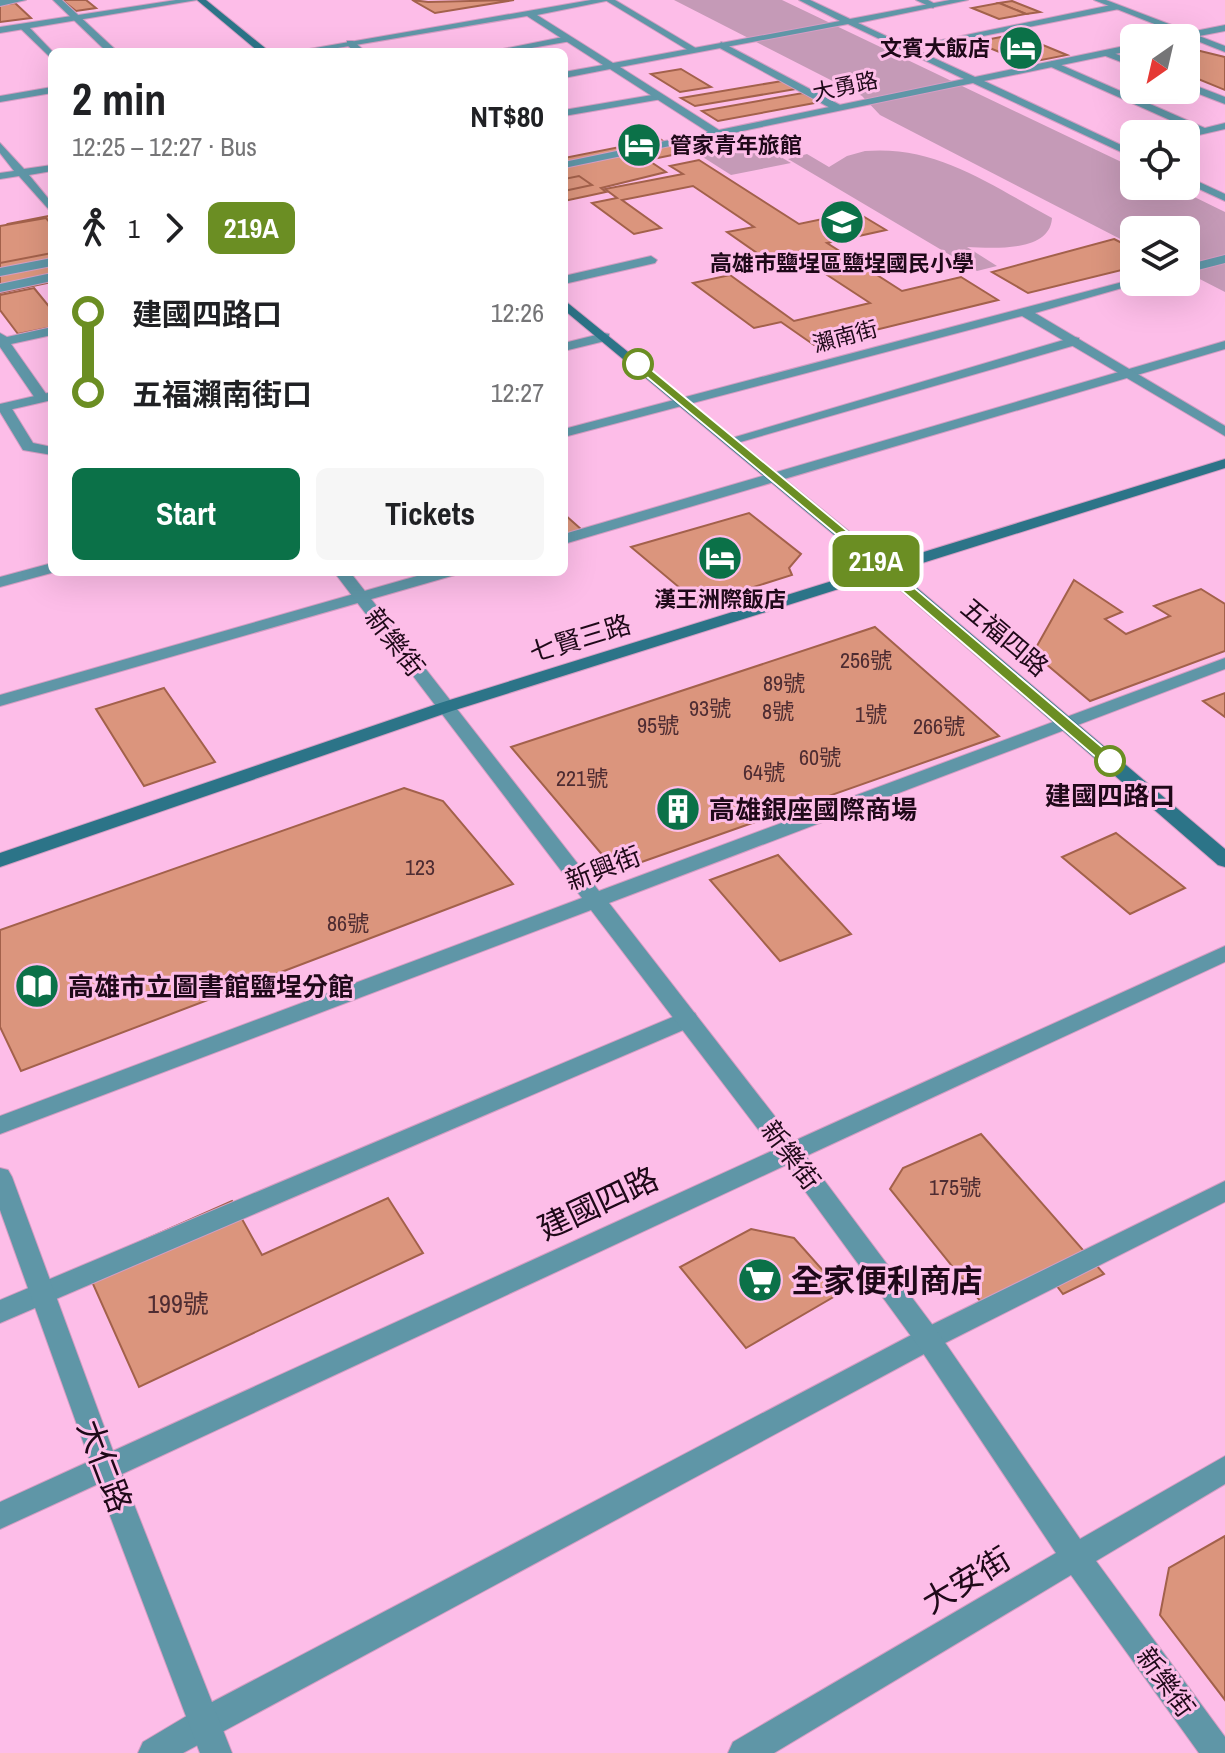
<!DOCTYPE html>
<html lang="en">
<head>
<meta charset="utf-8">
<style>
	:root { --surface:#fff; --page:#f6f6f6; --text:#202124; --muted:#757577; --accent:#0b7148 }
	body { margin:0; font-family:"Archivo Narrow","Noto Sans TC",sans-serif; background:var(--page); color:var(--text); height:100vh; display:flex; flex-direction:column; font-size:30px; white-space:nowrap }
	* { box-sizing:border-box; margin:0 }
	p { font-size:26px; color:var(--muted) }
	.icon { flex:none; width:44px; height:44px; fill:none; stroke:currentColor; stroke-width:2; stroke-linecap:round; stroke-linejoin:round }
	.map { position:relative; flex:1; overflow:hidden }
	.side { position:absolute; left:48px; top:48px; width:520px; height:528px; display:flex; flex-direction:column; background:var(--surface); border-radius:12px; box-shadow:0 8px 32px #0002 }
	.side>* { flex:none }
	.badge { padding:0 16px; border-radius:12px; font-size:28px; line-height:52px }
	.needle { width:52px; rotate:214deg }
	.buttons { position:absolute; left:1120px; top:24px; display:grid; gap:16px }
	.buttons a { display:grid; place-items:center; width:80px; height:80px; border-radius:12px; background:var(--surface); box-shadow:0 8px 32px #0002; font-size:40px }
	.map>.badge { position:absolute; translate:-50% -50%; box-shadow:0 0 0 4px #fff }
	.legs { display:flex; align-items:center; gap:12px; height:88px; padding:0 24px; font-size:26px }
	.legs p { margin-inline-start:auto }
	.head { display:flex; align-items:center; justify-content:space-between; height:136px; padding:0 24px }
	h1 { font-size:44px; font-weight:700; line-height:60px }
	.button { display:flex; gap:16px; margin-top:auto; padding:16px 24px }
	.button a { flex:1; height:92px; border-radius:12px; background:var(--accent); color:#fff; font-size:32px; font-weight:700; line-height:92px; text-align:center }
	.button a+a { background:var(--page); color:var(--text) }
	ul { padding:0 24px; list-style:none }
	li { display:flex; align-items:center; gap:28px; height:80px; font-size:30px }
	li i { display:grid; place-items:center; width:12px; height:100%; margin:0 10px; background:currentColor }
	li i::after { content:''; width:20px; height:20px; margin:-10px; border:6px solid; border-radius:50%; background:var(--surface) }
	li p { margin-inline-start:auto }
	li:first-child i { background:linear-gradient(#0000 50%,currentColor 0) }
	li:last-child i { background:linear-gradient(currentColor 50%,#0000 0) }
	.map>svg:first-child { display:block }
	.green { fill:#c59ab7 }
	.building { fill:#db957d; stroke:#a3614b; stroke-width:2 }
	.lines { fill:none; stroke-linecap:round; stroke-linejoin:round }
	.lane-casing { stroke:#d59dc3; stroke-width:2 }
	.street-casing { stroke:#d59dc3; stroke-width:2 }
	.secondary-casing { stroke:#d59dc3; stroke-width:2 }
	.lane { fill:#5f96a7; fill-rule:evenodd }
	.street { fill:#5f96a7; fill-rule:evenodd }
	.secondary { fill:#2c7488; fill-rule:evenodd }
	.line-1 { fill:#6b8e23; stroke:#fff; stroke-width:2 }
	.stop-1-dot { fill:#fff; stroke:#6b8e23; stroke-width:4 }
	.labels { text-anchor:middle; dominant-baseline:central; stroke-width:6; stroke-linejoin:round; paint-order:stroke }
	.far-poi-label { font-size:22px; font-weight:bold; fill:#1f0919; stroke:#fdbde8 }
	.far-street-label { font-size:22px; fill:#1f0919; stroke:#fdbde8 }
	.number-label { font-size:22px; fill:#4e2c32 }
	.street-label { font-size:26px; fill:#1f0919; stroke:#fdbde8 }
	.stop-label { font-size:26px; font-weight:bold; fill:#1f0919; stroke:#fdbde8 }
	.poi-label { font-size:26px; font-weight:bold; fill:#1f0919; stroke:#fdbde8; text-anchor:start }
	.near-number-label { font-size:26px; fill:#4e2c32 }
	.near-street-label { font-size:32px; fill:#1f0919; stroke:#fdbde8 }
	.near-poi-label { font-size:32px; font-weight:bold; fill:#1f0919; stroke:#fdbde8; text-anchor:start }
</style>
</head>
<body>
<div class="map">
<svg width="1225" height="1753" viewBox="0 0 1225 1753">
	<rect width="100%" height="100%" fill="#fdbde8"/>
	<g class="green">
		<path d="M674,0H782L1134,168V186H1172L1225,212V292L1186,272V230H1134V246L880,115L862,96Z"/>
		<path d="M757,143L791,163L731,175L698,154Z"/>
		<path d="M865,151C938,145 990,185 1052,218C1050,253 992,248 967,247L997,266L977,271L788,159L807,154L829,167L847,156Z"/>
	</g>
	<g class="building">
		<path d="M62,0H86L96,8L76,11Z"/>
		<path d="M412,0L428,2L514,0L435,13Z"/>
		<path d="M1012,1L1040,12L1026,14L999,3Z"/>
		<path d="M15,3L31,18L0,22V5Z"/>
		<path d="M999,3L1026,14L999,19L972,8Z"/>
		<path d="M1016,34L1067,55L1026,63L975,42Z"/>
		<path d="M1192,49L1225,57V90L1186,74V50Z"/>
		<path d="M681,69L711,87L680,92L651,74Z"/>
		<path d="M782,81L796,89L695,106L681,98Z"/>
		<path d="M803,93L820,102L718,121L702,111Z"/>
		<path d="M660,139L682,153L648,160L666,172L601,188L606,192L564,201V158Z"/>
		<path d="M699,160L799,224L856,212L886,230L827,243L902,291L961,277L998,300L814,345L781,322L754,328L693,283L730,275L794,321L870,303L795,254L767,260L727,232L754,227L693,186L622,200L661,228L634,234L592,203L617,198L605,189L683,174L670,166Z"/>
		<path d="M579,176L592,185L564,191V179Z"/>
		<path d="M48,216L52,221V282L0,293V248L23,242L8,224Z"/>
		<path d="M46,218L52,225V253L0,263V226Z"/>
		<path d="M1114,239L1134,249V267L1028,293L992,272Z"/>
		<path d="M34,288L52,310V327L18,334L0,310V295Z"/>
		<path d="M749,513L801,554L789,568L792,575L699,604L631,547Z"/>
		<path d="M564,514L582,530L564,535Z"/>
		<path d="M1074,580L1122,612L1105,619L1126,634L1170,616L1154,606L1201,589L1225,604V651L1090,701L1033,653Z"/>
		<path d="M875,627L999,736L616,871L511,747Z"/>
		<path d="M164,688L215,762L144,786L96,709Z"/>
		<path d="M1225,693V717L1203,701Z"/>
		<path d="M404,788L443,801L513,884L21,1071L0,1027V930Z"/>
		<path d="M1116,833L1185,888L1130,914L1062,857Z"/>
		<path d="M778,855L851,934L780,961L710,880Z"/>
		<path d="M981,1134L1104,1274L1063,1294L1053,1281L989,1312L890,1189L903,1168Z"/>
		<path d="M388,1198L423,1253L139,1387L85,1266L232,1201L262,1255Z"/>
		<path d="M751,1229L794,1238L842,1292L746,1348L680,1267Z"/>
		<path d="M1225,1536V1700L1160,1615L1169,1568Z"/>
	</g>
	<g class="lines">
		<g class="lane-casing">
			<g id="lane">
				<path d="M0,0H26L0,6Z"/>
				<path d="M53,0H62L118,52H107Z"/>
				<path d="M605,0H615L699,50L691,52Z"/>
				<path d="M916,0H928L937,5L933,8Z"/>
				<path d="M1116,4L1119,9L908,51L903,48Z"/>
				<path d="M21,25H27L53,52L52,59L21,29Z"/>
				<path d="M568,36L571,41L509,52H488Z"/>
				<path d="M347,41H353L366,52H355L347,45Z"/>
				<path d="M721,42L842,106L843,108L834,110L718,47Z"/>
				<path d="M1106,50L1134,61V67L1103,55Z"/>
				<path d="M1052,61L1207,129L1208,131L1199,133L1049,66Z"/>
				<path d="M1186,82L1225,97V104L1186,89Z"/>
				<path d="M658,94L662,95V99L564,116V110Z"/>
				<path d="M651,256L657,260L655,263L564,284V276Z"/>
				<path d="M52,327V335L11,344L49,398L42,402L37,401L0,347V333L7,337Z"/>
				<path d="M604,333L609,334V340L564,351V343Z"/>
				<path d="M1074,337L1079,338V344L737,443L732,444L725,440Z"/>
				<path d="M1225,341V349L564,544V534Z"/>
				<path d="M0,404H9L33,443L52,447V455L23,450L0,412Z"/>
				<path d="M431,572H457L455,575L0,706V695Z"/>
				<path d="M687,1011L695,1013L698,1019L695,1025L0,1323V1300Z"/>
				<path d="M1225,1181V1202L937,1347L183,1753H138L143,1742L195,1711L919,1331Z"/>
			</g>
		</g>
		<g class="street-casing">
			<g id="street">
				<path d="M176,0H197L0,33V27Z"/>
				<path d="M591,0H611L537,15L613,63L840,21L799,0H810L850,19L950,0H968L858,23L975,77L1134,44V50L984,81L1134,151V158L973,83L564,168V162L708,132L610,69L564,78V72L603,65L527,16L314,52H292ZM848,24L964,79L719,130L620,67Z"/>
				<path d="M1094,0H1106L1190,32L1225,25V31L1199,36L1225,46V52Z"/>
				<path d="M52,87V93L0,102V96Z"/>
				<path d="M1225,123V129L1186,138V134H1181Z"/>
				<path d="M0,143L24,169L52,165V171L29,175L52,203V213L19,176L0,179V173L14,171L0,153Z"/>
				<path d="M1186,176L1225,194V201L1186,183Z"/>
				<path d="M1225,255V263L1186,273V265Z"/>
				<path d="M52,258V266L0,276V268Z"/>
				<path d="M52,273V281L0,292V284Z"/>
				<path d="M1134,279V282H1143L1035,313L1225,426V436L1022,316L564,437V429Z"/>
				<path d="M52,392V400L0,412V404Z"/>
				<path d="M52,563V572H55L0,587V577Z"/>
				<path d="M334,572H350L599,891L1225,658V669L609,903L794,1141L1225,946V962L806,1156L937,1331L1080,1539L1225,1456V1484L1096,1561L1225,1737V1753H1199L1071,1575L774,1753H728L733,1742L1056,1553L919,1347L786,1165L122,1474L232,1753H200L98,1484L0,1529V1502L90,1461L0,1210V1168L8,1170L12,1177L113,1451L774,1150L591,910L0,1134V1116L582,898Z"/>
			</g>
		</g>
		<g class="secondary-casing">
			<g id="secondary">
				<path d="M197,0H206L270,52H259Z"/>
				<path d="M564,300L888,563L1225,459V468L897,571L1225,849V867L1218,865L883,575L452,711L0,867V853L440,703L874,568L564,310Z"/>
			</g>
		</g>
		<use href="#lane" class="lane"/>
		<use href="#street" class="street"/>
		<use href="#secondary" class="secondary"/>
	</g>
	<path class="line-1" d="M635,362H642L846,530L1115,758V765H1105L837,535L635,367Z"/>
	<defs>
		<g id="hotel-disc" transform="scale(2.3)"><circle r="9.5" fill="#0b7148" stroke="#fdbde8"/><path d="M-6-4.5h1.5V1H6V5H4.5V3h-9V5H-6ZM-4 0a1.8 1.8 0 1 1 3.6 0ZM.5 0V-2.5h3Q6-2.5 6 0Z" fill="#fff"/></g>
		<g id="school-disc" transform="scale(2.3)"><circle r="9.5" fill="#0b7148" stroke="#fdbde8"/><path d="M0-5L7-2L0 1L-7-2ZM-4 1L0 2.5L4 1V4Q0 6-4 4Z" fill="#fff"/></g>
		<g id="building-disc" transform="scale(2.3)"><circle r="9.5" fill="#0b7148" stroke="#fdbde8"/><path d="M-4-6H4V6H1V3H-1V6H-4ZM-2.5-4.3h1.7v1.8h-1.7ZM.8-4.3h1.7v1.8H.8ZM-2.5-1h1.7V.8h-1.7ZM.8-1h1.7V.8H.8Z" fill="#fff"/></g>
		<g id="library-disc" transform="scale(2.3)"><circle r="9.5" fill="#0b7148" stroke="#fdbde8"/><path d="M-6-4Q-3-5.5-.7-3.5V5Q-3 3-6 4ZM6-4Q3-5.5 .7-3.5V5Q3 3 6 4Z" fill="#fff"/></g>
		<g id="supermarket-disc" transform="scale(2.3)"><circle r="9.5" fill="#0b7148" stroke="#fdbde8"/><path d="M-6-5.5h2.5l.6 2H6L4.5 2H-2.5L-4.4-4H-6ZM-1.5 3.2a1.3 1.3 0 1 0 .1 0ZM3 3.2a1.3 1.3 0 1 0 .1 0Z" fill="#fff"/></g>
	</defs>
	<g fill-rule="evenodd">
		<use href="#hotel-disc" x="1021" y="48"/>
		<use href="#hotel-disc" x="639" y="145"/>
		<use href="#school-disc" x="842" y="222"/>
		<use href="#hotel-disc" x="720" y="558"/>
		<use href="#building-disc" x="678" y="809"/>
		<use href="#library-disc" x="37" y="986"/>
		<use href="#supermarket-disc" x="760" y="1280"/>
	</g>
	<g class="stop-1-dot">
		<circle cx="638" cy="364" r="14"/>
		<circle cx="1110" cy="761" r="14"/>
	</g>
	<g class="labels">
		<g class="far-poi-label">
			<text x="990" y="48" text-anchor="end">文賓大飯店</text>
			<text x="670" y="145" text-anchor="start">管家青年旅館</text>
			<text x="842" y="263">高雄市鹽埕區鹽埕國民小學</text>
			<text x="720" y="599">漢王洲際飯店</text>
		</g>
		<g class="far-street-label">
			<text transform="translate(845 86) rotate(-12)">大勇路</text>
			<text transform="translate(845 336) rotate(-15)">瀨南街</text>
		</g>
		<g class="number-label">
			<text x="866" y="660">256號</text>
			<text x="784" y="683">89號</text>
			<text x="710" y="708">93號</text>
			<text x="778" y="711">8號</text>
			<text x="871" y="714">1號</text>
			<text x="658" y="725">95號</text>
			<text x="939" y="726">266號</text>
			<text x="820" y="757">60號</text>
			<text x="764" y="772">64號</text>
			<text x="582" y="778">221號</text>
			<text x="420" y="867">123</text>
			<text x="348" y="923">86號</text>
			<text x="955" y="1187">175號</text>
		</g>
		<g class="street-label">
			<text transform="translate(1005 637) rotate(40)">五福四路</text>
			<text transform="translate(580 638) rotate(-17)">七賢三路</text>
			<text transform="translate(395 642) rotate(52)">新樂街</text>
			<text transform="translate(603 868) rotate(-21)">新興街</text>
			<text transform="translate(791 1155) rotate(53)">新樂街</text>
			<text transform="translate(1166 1682) rotate(54)">新樂街</text>
		</g>
		<g class="stop-label">
			<text x="1110" y="795">建國四路口</text>
		</g>
		<g class="poi-label">
			<text x="709" y="809">高雄銀座國際商場</text>
			<text x="68" y="986">高雄市立圖書館鹽埕分館</text>
		</g>
		<g class="near-number-label">
			<text x="178" y="1303">199號</text>
		</g>
		<g class="near-street-label">
			<text transform="translate(598 1203) rotate(-25)">建國四路</text>
			<text transform="translate(105 1466) rotate(69)">大仁路</text>
			<text transform="translate(966 1580) rotate(-31)">大安街</text>
		</g>
		<g class="near-poi-label">
			<text x="791" y="1280">全家便利商店</text>
		</g>
	</g>
</svg>
<div class="buttons">
<a><svg class="needle" viewBox="-14 -14 28 28"><path d="M0-13l5 13h-10z" fill="#e53935"/><path d="M0 13l5-13h-10z" fill="#757577"/></svg></a>
<a><svg class="icon" aria-label="locate" viewBox="0 0 24 24"><circle cx="12" cy="12" r="6"/><path d="M12 2v4M12 18v4M2 12h4M18 12h4"/></svg></a>
<a><svg class="icon" aria-label="layers" viewBox="0 0 24 24"><path d="M12 4l9 5-9 5-9-5zM3 14l9 5 9-5"/></svg></a>
</div>
<b class="badge" style="left:876px;top:561px;background:#6b8e23;color:#fff">219A</b>
<section class="side">
<div class="head"><div><h1>2 min</h1><p>12:25 – 12:27 · Bus</p></div><b>NT$80</b></div>
<div class="legs"><svg class="icon" aria-label="walk" viewBox="0 0 24 24"><circle cx="13" cy="4" r="2"/><path d="M13 8l-2 6 4 7M11 14l-3 7M7 12l3-4h3l4 4"/></svg>1<svg class="icon" aria-label="forward" viewBox="0 0 24 24"><path d="M9 5l7 7-7 7"/></svg><b class="badge" style="background:#6b8e23;color:#fff">219A</b></div>
<ul>
<li><i style="color:#6b8e23"></i><b>建國四路口</b><p>12:26</p></li>
<li><i style="color:#6b8e23"></i><b>五福瀨南街口</b><p>12:27</p></li>
</ul>
<div class="button"><a>Start</a><a>Tickets</a></div>
</section>
</div>
</body>
</html>
